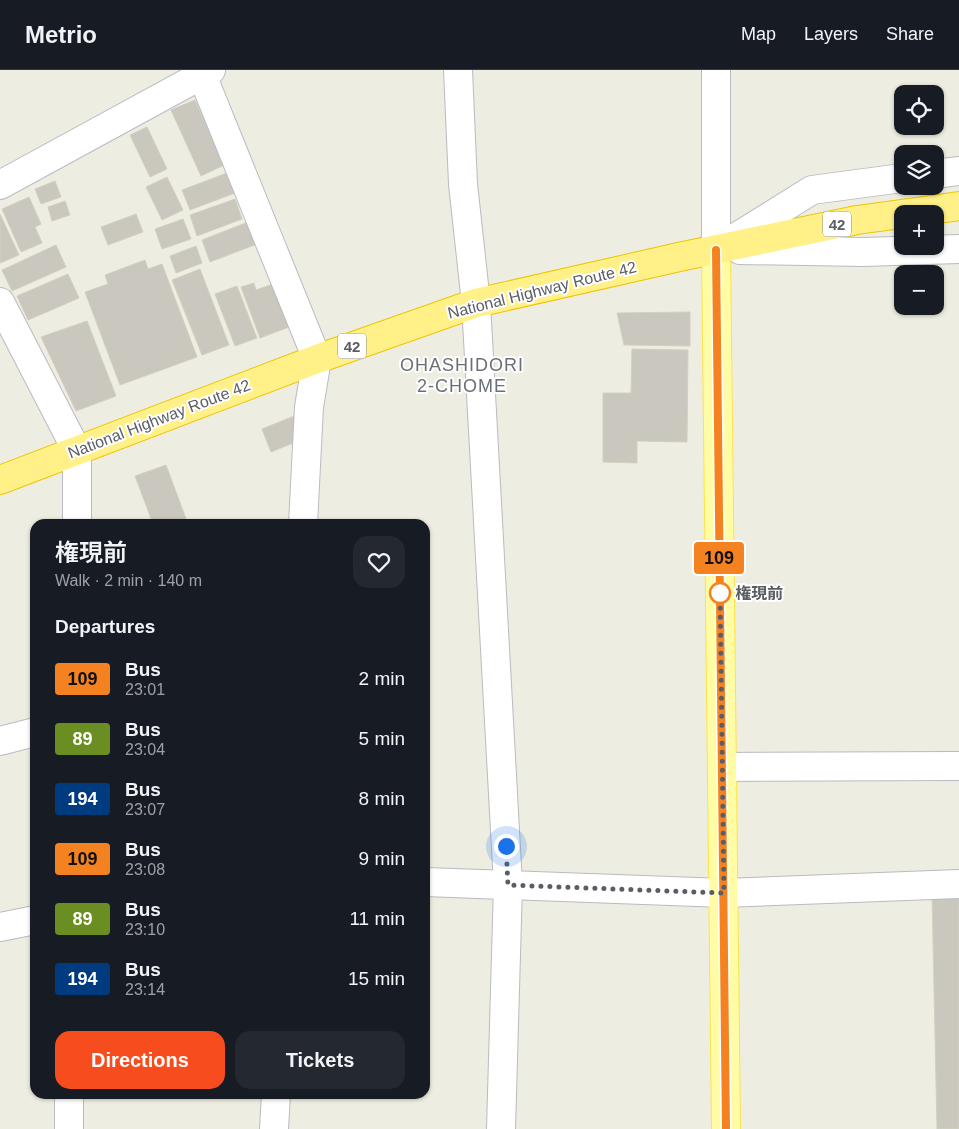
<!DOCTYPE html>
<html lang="en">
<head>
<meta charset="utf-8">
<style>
	:root { --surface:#171b24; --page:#242831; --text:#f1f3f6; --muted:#9ea1a6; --line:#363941; --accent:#f74c1e }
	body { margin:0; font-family:Arial,"Noto Sans JP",sans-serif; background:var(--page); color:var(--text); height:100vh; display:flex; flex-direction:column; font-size:19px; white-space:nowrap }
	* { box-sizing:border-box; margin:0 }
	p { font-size:16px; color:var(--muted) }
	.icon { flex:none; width:28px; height:28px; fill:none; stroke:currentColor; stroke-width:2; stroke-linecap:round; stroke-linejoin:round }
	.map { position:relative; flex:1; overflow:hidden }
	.details { position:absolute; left:30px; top:449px; width:400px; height:580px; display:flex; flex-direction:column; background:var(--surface); border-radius:15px; box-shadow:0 1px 4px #0004 }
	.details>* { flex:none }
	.badge { padding:0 10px; border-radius:4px; font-size:18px; line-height:32px }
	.fabs { position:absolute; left:894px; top:15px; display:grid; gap:10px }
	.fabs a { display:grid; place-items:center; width:50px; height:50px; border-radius:10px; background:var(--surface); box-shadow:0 1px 4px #0004; font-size:25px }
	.you { position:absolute; width:25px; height:25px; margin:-12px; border:4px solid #fff; border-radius:50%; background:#1a73e8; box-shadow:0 0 0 8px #1a73e833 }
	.map>.badge { position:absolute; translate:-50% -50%; box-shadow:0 0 0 2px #fff }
	h2 { padding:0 25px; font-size:19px; line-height:45px }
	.round { display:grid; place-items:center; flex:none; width:52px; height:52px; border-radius:15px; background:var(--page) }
	.headline { display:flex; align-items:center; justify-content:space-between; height:85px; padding:0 25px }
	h1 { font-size:24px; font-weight:600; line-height:38px }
	.primary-button { display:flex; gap:10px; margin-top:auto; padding:10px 25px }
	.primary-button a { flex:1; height:58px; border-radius:15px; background:var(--accent); color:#fff; font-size:20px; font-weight:600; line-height:58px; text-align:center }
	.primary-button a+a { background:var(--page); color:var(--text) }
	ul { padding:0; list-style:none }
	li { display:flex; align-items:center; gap:15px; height:60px; padding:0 25px }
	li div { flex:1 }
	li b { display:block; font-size:19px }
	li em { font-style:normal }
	li .badge { min-width:55px; font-weight:700; text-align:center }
	header { display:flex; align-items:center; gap:30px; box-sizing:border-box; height:70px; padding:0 25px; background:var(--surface); border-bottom:1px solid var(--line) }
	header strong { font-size:24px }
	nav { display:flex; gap:28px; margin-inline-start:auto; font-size:18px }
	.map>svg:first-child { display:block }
	.building { fill:#c9c7be; stroke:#d3d0bf }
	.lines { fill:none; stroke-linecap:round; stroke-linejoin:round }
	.minor-casing { stroke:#b9bbc2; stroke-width:30 }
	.major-casing { stroke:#fde34b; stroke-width:30 }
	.highway-casing { stroke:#efc500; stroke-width:30 }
	.minor { stroke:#fff; stroke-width:28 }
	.major { stroke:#fffca5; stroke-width:28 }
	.highway { stroke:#fff187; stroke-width:28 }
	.line-casing { stroke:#fff; stroke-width:11 }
	.line { stroke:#f58220; stroke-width:8 }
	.walk { stroke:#5a5d64; stroke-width:5; stroke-dasharray:0 9 }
	.stop-dot { fill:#fff; stroke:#f58220; stroke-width:2.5 }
	.labels { text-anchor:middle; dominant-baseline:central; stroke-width:4; stroke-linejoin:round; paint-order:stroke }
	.shield { fill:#fff; stroke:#8c8e92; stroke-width:1 }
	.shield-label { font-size:15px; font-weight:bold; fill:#5a5d64 }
	.street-label { font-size:16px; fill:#5a5d64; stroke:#fff }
	.stop-label { font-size:16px; font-weight:bold; fill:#5a5d64; stroke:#fff; text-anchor:start }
	.neighbourhood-label { font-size:18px; letter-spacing:1px; fill:#6b6f76; stroke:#fff }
</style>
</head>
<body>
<header>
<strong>Metrio</strong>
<nav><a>Map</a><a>Layers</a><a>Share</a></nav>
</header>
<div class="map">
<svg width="959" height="1059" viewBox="0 0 959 1059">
	<rect width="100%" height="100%" fill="#eeede1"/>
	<g class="building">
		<path d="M195,30L224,95L201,106L171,40Z"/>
		<path d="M147,57L167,99L150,107L130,65Z"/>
		<path d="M227,103L235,123L190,140L182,120Z"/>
		<path d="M167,107L183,140L162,150L146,117Z"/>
		<path d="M55,111L61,127L41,134L35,119Z"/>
		<path d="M29,127L41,154L35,157L42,173L21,182L2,139Z"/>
		<path d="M235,129L242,149L197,166L190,145Z"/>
		<path d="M65,131L70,145L52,151L48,137Z"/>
		<path d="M0,144L19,185L0,193Z"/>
		<path d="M136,144L143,162L108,175L101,157Z"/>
		<path d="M183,149L191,169L162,179L155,159Z"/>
		<path d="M248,152L257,174L210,192L202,170Z"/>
		<path d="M56,175L66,197L12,221L2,200Z"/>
		<path d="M196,176L202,193L176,203L170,186Z"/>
		<path d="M145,190L148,199L162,194L197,287L120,315L85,222L108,214L105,205Z"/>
		<path d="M200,199L229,275L202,285L172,210Z"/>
		<path d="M68,204L79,228L28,250L17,226Z"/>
		<path d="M254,213L256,220L273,214L289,257L260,268L241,217Z"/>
		<path d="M237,216L257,268L235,276L215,224Z"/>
		<path d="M690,242V276L624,275L617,243Z"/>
		<path d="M87,251L116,326L76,341L41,267Z"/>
		<path d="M632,279L688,280L687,372L637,371V393L603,392V323H631Z"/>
		<path d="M299,344L298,371L271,382L262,359Z"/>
		<path d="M166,395L188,454H153L135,406Z"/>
		<path d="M959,824V1059H937L932,825Z"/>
	</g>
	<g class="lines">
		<g class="minor-casing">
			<g id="minor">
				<path d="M200,0L317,289L309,337L303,454"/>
				<path d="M458,0L463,114L476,233L508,815L501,1059"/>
				<path d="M935,104L959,101"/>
				<path d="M0,115L211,0"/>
				<path d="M719,178L812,120L902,108"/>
				<path d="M716,180V0"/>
				<path d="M740,180L863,182L959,179"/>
				<path d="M0,232L77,381V454"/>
				<path d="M0,671L35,662"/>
				<path d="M722,697L959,696"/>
				<path d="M425,812L724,823L959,814"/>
				<path d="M0,857L35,850"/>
				<path d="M69,1059V1024"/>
				<path d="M274,1059L276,1024"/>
			</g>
		</g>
		<g class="major-casing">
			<path id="major" d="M716,180L726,1059"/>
		</g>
		<g class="highway-casing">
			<path id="highway" d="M0,410L317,289L476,233L679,187L857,150L959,136"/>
		</g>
		<use href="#minor" class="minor"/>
		<use href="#major" class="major"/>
		<use href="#highway" class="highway"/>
	</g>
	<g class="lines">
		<g class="line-casing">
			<path id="line" d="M716,180L726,1059"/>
		</g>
		<use href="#line" class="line"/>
		<path class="walk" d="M506,776L508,815L724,823L720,518V523"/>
	</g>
	<circle class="stop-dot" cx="720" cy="523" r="10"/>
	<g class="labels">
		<g class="shield">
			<rect x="823" y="141.5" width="28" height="25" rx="4"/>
			<rect x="338" y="263.5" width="28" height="25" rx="4"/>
		</g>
		<g class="shield-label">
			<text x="837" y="154">42</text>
			<text x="352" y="276">42</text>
		</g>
		<g class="street-label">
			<text transform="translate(542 220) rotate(-14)">National Highway Route 42</text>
			<text transform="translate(159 349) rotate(-21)">National Highway Route 42</text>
		</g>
		<g class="stop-label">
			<text x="735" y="523">権現前</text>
		</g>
		<g class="neighbourhood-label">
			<text x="462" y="295">OHASHIDORI<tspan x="462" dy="21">2-CHOME</tspan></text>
		</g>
	</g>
</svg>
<div class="fabs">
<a><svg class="icon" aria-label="locate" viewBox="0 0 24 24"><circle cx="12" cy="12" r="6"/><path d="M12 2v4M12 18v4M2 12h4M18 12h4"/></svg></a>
<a><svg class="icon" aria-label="layers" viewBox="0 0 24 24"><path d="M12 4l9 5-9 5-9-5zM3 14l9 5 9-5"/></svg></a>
<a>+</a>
<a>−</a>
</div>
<div class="you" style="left:506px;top:776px"></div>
<b class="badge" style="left:719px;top:488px;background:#f58220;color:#111">109</b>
<section class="details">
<div class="headline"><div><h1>権現前</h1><p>Walk · 2 min · 140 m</p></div><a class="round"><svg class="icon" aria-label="heart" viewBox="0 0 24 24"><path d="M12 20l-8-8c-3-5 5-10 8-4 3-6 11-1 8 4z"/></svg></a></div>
<h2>Departures</h2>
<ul>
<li><span class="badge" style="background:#f58220;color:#111">109</span><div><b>Bus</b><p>23:01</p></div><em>2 min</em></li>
<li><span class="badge" style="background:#6b8e23;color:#fff">89</span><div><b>Bus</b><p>23:04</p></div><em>5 min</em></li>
<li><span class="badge" style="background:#003b80;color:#fff">194</span><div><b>Bus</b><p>23:07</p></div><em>8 min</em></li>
<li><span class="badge" style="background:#f58220;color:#111">109</span><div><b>Bus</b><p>23:08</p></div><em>9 min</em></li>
<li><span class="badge" style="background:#6b8e23;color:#fff">89</span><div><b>Bus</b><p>23:10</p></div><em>11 min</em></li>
<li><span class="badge" style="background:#003b80;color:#fff">194</span><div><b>Bus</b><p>23:14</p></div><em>15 min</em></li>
</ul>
<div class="primary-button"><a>Directions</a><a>Tickets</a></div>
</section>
</div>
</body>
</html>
